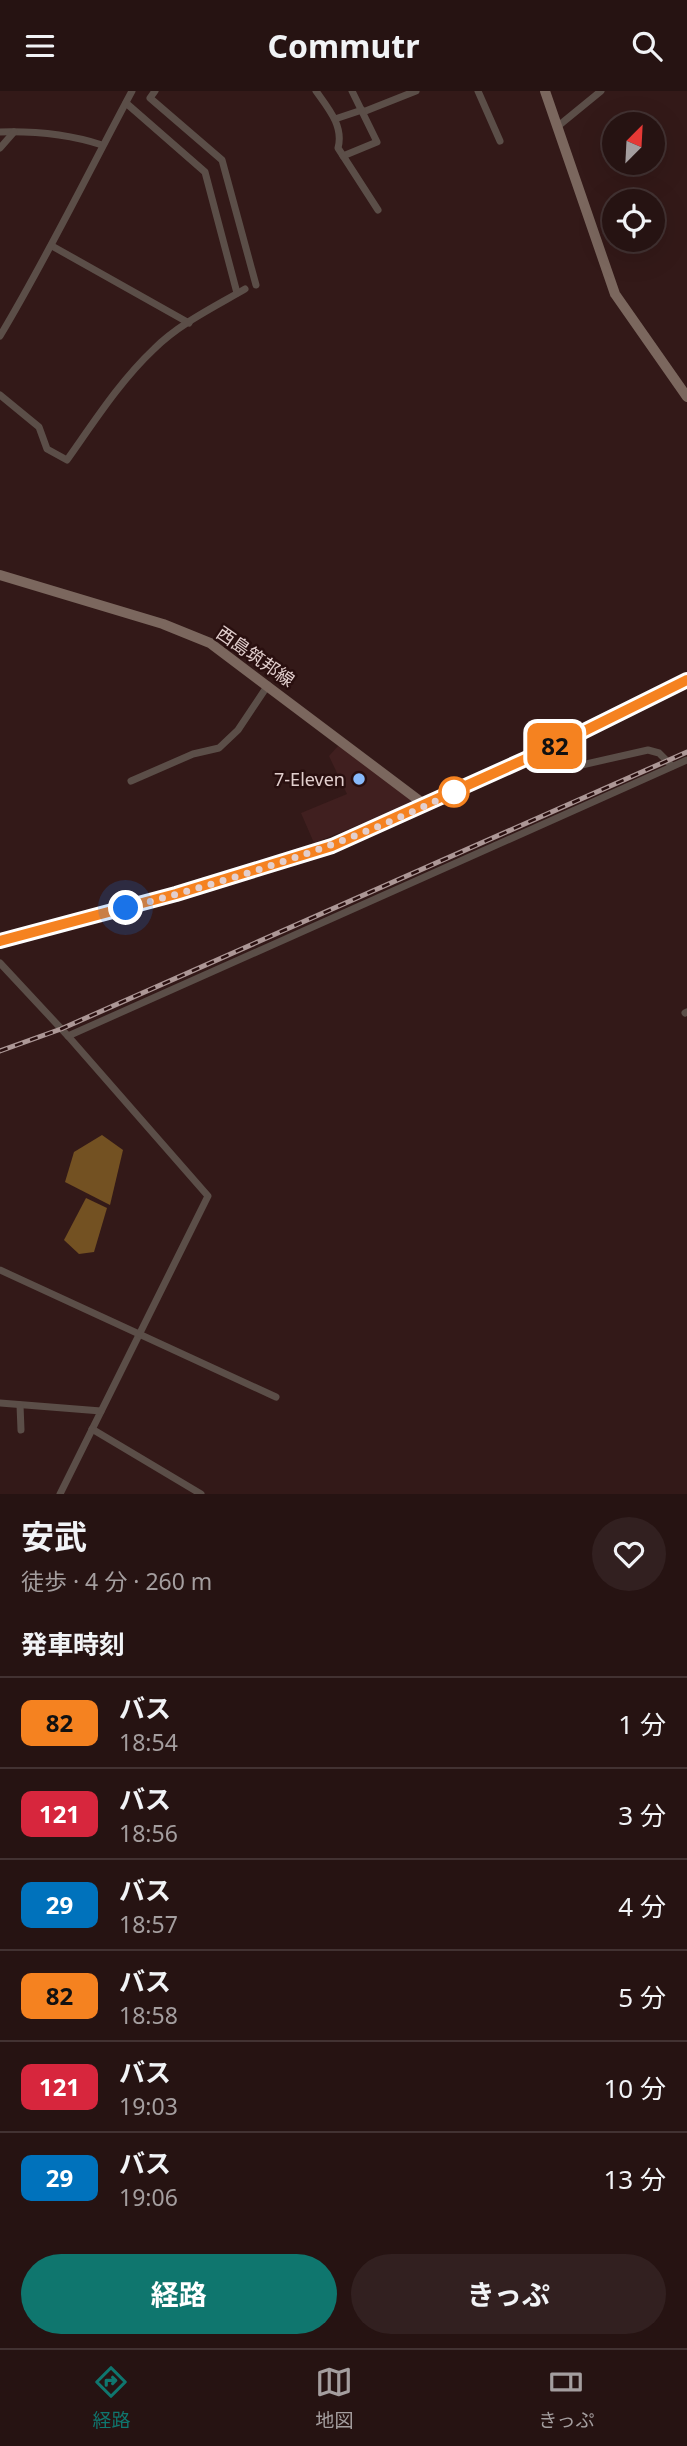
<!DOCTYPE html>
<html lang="ja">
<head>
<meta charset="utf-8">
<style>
	:root { --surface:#261312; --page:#322020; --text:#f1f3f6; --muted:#a49e9f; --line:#423232; --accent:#0f766e }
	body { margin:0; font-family:"Noto Sans","Noto Sans JP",sans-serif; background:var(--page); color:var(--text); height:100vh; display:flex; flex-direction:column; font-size:26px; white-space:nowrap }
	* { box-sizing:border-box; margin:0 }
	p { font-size:23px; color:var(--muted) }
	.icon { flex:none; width:38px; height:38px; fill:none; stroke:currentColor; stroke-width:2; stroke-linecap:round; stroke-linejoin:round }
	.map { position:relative; height:1403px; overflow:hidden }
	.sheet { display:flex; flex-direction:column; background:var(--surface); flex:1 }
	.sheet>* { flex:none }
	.badge { padding:0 14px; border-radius:10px; font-size:24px; line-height:46px }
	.needle { width:46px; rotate:24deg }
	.controls { position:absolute; left:602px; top:21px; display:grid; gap:14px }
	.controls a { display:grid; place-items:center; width:63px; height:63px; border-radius:50%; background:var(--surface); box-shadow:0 7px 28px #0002,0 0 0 2px var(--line); font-size:35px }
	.you { position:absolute; width:35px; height:35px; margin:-18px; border:5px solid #fff; border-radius:50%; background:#1a73e8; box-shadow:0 0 0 10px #1a73e833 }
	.map>.badge { position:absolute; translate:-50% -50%; box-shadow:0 0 0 4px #fff }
	h2 { padding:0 21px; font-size:26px; line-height:63px }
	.round { display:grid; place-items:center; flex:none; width:74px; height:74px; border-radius:37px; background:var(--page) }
	.summary { display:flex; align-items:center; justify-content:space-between; height:119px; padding:0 21px }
	h1 { font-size:33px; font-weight:700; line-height:52px }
	.cta { display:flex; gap:14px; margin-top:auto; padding:14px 21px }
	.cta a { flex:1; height:80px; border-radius:42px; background:var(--accent); color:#fff; font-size:28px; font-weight:700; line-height:80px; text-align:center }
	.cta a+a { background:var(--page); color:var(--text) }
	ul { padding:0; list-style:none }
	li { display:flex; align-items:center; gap:21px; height:91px; padding:0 21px; border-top:2px solid var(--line) }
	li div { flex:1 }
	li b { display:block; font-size:26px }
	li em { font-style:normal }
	li .badge { min-width:77px; font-weight:700; text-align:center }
	header { display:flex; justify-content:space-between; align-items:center; height:91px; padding:0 21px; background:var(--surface); font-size:32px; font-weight:700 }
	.dock { display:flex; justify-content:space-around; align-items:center; height:98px; border-top:2px solid var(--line); background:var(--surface); font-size:19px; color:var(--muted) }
	.dock a { display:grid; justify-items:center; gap:4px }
	.dock .active { color:var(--accent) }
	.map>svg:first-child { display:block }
	.built { fill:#401f1f }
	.forest { fill:#735122 }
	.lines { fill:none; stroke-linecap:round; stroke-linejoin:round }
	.street { stroke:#5b4e48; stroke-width:7 }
	.secondary { stroke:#7b675e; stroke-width:10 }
	.primary { stroke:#947b6e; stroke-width:12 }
	.rail-casing { stroke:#ac9796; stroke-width:5 }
	.rail { stroke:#290f0f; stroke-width:2.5; stroke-dasharray:8; stroke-linecap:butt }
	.line-casing { stroke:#fff; stroke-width:16 }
	.line { stroke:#f58220; stroke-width:10 }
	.walk { stroke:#e2cfce; stroke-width:7; stroke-dasharray:0 12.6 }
	.poi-dot { fill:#88bafc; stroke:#290f0f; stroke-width:2.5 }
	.stop-dot { fill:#fff; stroke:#f58220; stroke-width:3.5 }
	.labels { text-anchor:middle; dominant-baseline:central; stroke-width:5; stroke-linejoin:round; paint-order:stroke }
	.street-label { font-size:18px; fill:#e2cfce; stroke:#290f0f }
	.poi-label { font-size:18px; fill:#e2cfce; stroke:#290f0f; text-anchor:end }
</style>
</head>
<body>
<header><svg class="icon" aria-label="menu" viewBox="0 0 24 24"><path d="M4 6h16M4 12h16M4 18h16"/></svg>Commutr<svg class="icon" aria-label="search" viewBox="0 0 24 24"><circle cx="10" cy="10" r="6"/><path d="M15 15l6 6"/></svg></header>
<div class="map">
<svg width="687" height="1403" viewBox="0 0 687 1403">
	<rect width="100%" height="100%" fill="#331918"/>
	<path class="built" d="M340,653L412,708L410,713L314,752L301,722L347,703L329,665Z"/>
	<g class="forest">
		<path d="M102,1044L123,1059L110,1114L65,1091L74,1061Z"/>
		<path d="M86,1107L107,1117L94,1161L79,1163L64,1149Z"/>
	</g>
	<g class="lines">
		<g class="street">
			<path d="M155,0L150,7L222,69L256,194"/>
			<path d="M316,0C328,17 344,35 338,57L378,119"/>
			<path d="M478,0L500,50"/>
			<path d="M126,12L205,81L237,202"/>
			<path d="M363,21L416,0"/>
			<path d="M335,28L362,19"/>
			<path d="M557,36L601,0"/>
			<path d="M0,41C36,40 68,43 102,54"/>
			<path d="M0,57L14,41"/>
			<path d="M343,65L377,51L352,0"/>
			<path d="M52,155L189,232"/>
			<path d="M0,245C48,165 88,82 132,0"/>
			<path d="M0,304L39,336L47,358L67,369C94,331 120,290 154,258C179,233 214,216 245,198"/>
			<path d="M549,657L558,671L573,676L648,659L659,662L672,675"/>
			<path d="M131,690L193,663L219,657L238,639L268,594"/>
			<path d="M0,872L68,945L208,1105L60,1403"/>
			<path d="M685,922L687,921"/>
			<path d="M68,945L687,669"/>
			<path d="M0,1179L276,1306"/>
			<path d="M0,1312L101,1320"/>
			<path d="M20,1314L21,1339"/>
			<path d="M92,1338L201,1403"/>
		</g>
		<g class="secondary">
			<path d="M545,0L615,203L687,306"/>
			<path d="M0,484L163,533L210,552L425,714"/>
		</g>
		<path class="primary" d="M0,850L176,803L332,755L549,657L687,589"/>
		<g class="rail-casing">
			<path id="rail" d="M0,960L61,938L687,661"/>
		</g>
		<use href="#rail" class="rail"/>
	</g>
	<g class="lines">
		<g class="line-casing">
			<path id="line" d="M0,850L176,803L332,755L550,657L687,589"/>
		</g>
		<use href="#line" class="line"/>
		<path class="walk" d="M126,817C238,787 350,753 454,701"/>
	</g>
	<circle class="poi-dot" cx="359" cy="688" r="7"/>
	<circle class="stop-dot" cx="454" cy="701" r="14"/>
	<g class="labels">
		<g class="street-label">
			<text transform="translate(256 565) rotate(35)">西島筑邦線</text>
		</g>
		<g class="poi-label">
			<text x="345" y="688">7-Eleven</text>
		</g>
	</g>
</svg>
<div class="controls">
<a><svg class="needle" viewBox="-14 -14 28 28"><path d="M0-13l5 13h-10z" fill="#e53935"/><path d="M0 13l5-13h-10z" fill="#a49e9f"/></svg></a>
<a><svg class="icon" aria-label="locate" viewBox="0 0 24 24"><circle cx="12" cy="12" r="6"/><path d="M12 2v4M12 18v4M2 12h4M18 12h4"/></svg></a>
</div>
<div class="you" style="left:126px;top:817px"></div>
<b class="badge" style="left:555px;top:655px;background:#f58220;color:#111">82</b>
</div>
<section class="sheet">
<div class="summary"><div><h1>安武</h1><p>徒歩 · 4 分 · 260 m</p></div><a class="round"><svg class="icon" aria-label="heart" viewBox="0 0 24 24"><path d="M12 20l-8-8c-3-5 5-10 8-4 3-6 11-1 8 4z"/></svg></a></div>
<h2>発車時刻</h2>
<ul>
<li><span class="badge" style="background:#f58220;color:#111">82</span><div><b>バス</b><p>18:54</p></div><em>1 分</em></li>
<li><span class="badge" style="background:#d7263d;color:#fff">121</span><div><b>バス</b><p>18:56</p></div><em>3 分</em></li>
<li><span class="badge" style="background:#0072bc;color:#fff">29</span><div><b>バス</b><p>18:57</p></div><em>4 分</em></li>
<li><span class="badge" style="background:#f58220;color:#111">82</span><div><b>バス</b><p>18:58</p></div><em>5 分</em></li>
<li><span class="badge" style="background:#d7263d;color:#fff">121</span><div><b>バス</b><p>19:03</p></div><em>10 分</em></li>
<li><span class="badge" style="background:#0072bc;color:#fff">29</span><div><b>バス</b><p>19:06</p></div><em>13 分</em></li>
</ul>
<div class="cta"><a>経路</a><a>きっぷ</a></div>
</section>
<nav class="dock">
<a class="active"><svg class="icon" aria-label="directions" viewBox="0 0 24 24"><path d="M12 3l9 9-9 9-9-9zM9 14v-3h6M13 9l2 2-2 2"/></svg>経路</a>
<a><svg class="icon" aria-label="map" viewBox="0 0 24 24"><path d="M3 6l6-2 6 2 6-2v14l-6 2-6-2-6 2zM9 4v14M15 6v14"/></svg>地図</a>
<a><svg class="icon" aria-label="tickets" viewBox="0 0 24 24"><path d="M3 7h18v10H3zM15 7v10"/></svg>きっぷ</a>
</nav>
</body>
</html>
